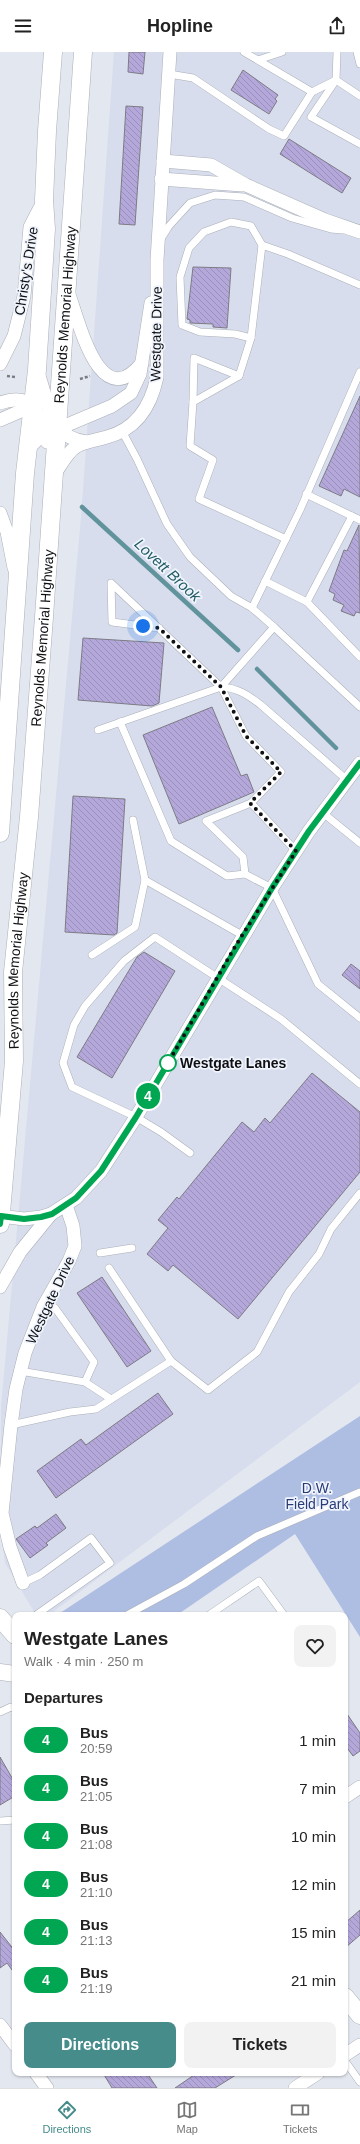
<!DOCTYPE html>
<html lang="en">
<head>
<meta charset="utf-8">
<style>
	:root { --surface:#fff; --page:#f2f2f2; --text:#222; --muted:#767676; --line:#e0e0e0; --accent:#458c8b }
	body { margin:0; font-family:Arial,sans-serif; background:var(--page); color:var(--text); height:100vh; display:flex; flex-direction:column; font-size:15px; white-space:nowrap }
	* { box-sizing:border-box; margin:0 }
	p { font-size:13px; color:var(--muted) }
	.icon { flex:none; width:22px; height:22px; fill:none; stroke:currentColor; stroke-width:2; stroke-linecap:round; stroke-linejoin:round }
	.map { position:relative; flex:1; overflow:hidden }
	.side { position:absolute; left:12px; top:1560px; width:336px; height:464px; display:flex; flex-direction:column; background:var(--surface); border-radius:8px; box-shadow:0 1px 3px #0004 }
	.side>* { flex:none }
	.badge { padding:0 8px; border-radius:13px; font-size:14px; line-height:26px }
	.you { position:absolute; width:20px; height:20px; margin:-10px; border:3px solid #fff; border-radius:50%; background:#1a73e8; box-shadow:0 0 0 6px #1a73e833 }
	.map>.badge { position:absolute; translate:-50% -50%; box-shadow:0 0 0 2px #fff }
	h2 { padding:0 12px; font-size:15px; line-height:36px }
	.round { display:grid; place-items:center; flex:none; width:42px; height:42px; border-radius:8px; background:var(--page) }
	.overview { display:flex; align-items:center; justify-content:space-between; height:68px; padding:0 12px }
	h1 { font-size:19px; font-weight:700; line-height:30px }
	.action { display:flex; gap:8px; margin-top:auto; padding:8px 12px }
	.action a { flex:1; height:46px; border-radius:8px; background:var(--accent); color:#fff; font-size:16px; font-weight:700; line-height:46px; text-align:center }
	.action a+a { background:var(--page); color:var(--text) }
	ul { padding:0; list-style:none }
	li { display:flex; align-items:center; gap:12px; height:48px; padding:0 12px }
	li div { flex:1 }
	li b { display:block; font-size:15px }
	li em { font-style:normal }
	li .badge { min-width:44px; font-weight:700; text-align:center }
	header { display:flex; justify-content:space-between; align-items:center; height:52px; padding:0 12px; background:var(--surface); font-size:18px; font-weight:700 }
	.tabs { display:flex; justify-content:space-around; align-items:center; height:56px; border-top:1px solid var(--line); background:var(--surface); font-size:11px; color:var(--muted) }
	.tabs a { display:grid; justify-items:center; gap:2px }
	.tabs .active { color:var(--accent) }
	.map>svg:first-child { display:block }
	.built { fill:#d7dded }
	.green { fill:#aebde2 }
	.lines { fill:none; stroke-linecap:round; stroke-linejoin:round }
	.stream { stroke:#61939c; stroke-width:4.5 }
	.building { fill:url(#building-back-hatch); stroke:#7d7b84 }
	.service-casing { stroke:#abafb7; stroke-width:8 }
	.minor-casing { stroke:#abafb7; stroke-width:14 }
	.tertiary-casing { stroke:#abafb7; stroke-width:17 }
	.secondary-casing { stroke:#abafb7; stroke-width:19 }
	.path { stroke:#787b81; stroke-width:2.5; stroke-dasharray:3 2; stroke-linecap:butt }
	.service { stroke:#fff; stroke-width:7 }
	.minor { stroke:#fff; stroke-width:13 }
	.tertiary { stroke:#fff; stroke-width:16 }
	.secondary { stroke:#fff; stroke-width:18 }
	.line-casing { stroke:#fff; stroke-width:9 }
	.line { stroke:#00a651; stroke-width:6 }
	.walk { stroke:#0f1013; stroke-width:4; stroke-dasharray:0 7.2 }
	.stop-dot { fill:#fff; stroke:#00a651; stroke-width:2 }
	.labels { text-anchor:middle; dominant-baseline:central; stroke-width:3.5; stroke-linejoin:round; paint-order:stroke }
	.street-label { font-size:14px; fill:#0f1013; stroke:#f0f4fd }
	.stop-label { font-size:14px; font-weight:bold; fill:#0f1013; stroke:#f0f4fd; text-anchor:start }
	.park-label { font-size:14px; fill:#293b76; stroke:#f0f4fd }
	.water-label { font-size:15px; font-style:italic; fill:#205b64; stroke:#f0f4fd }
</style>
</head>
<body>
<header><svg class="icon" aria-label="menu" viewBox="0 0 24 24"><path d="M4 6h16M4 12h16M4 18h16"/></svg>Hopline<svg class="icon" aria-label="share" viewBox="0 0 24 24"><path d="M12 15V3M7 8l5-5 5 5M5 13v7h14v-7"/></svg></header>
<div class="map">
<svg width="360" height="2036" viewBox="0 0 360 2036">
	<defs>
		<pattern id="building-back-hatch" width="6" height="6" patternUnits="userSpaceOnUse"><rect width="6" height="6" fill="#b4a8db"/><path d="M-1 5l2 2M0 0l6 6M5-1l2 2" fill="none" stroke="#9a90bb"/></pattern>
	</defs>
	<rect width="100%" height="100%" fill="#e3e7f0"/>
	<path class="built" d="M114,0H360V1330L49,1563H36L5,1511L0,1474L1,1355L81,465Z"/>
	<path class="green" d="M360,1364V1585L295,1482L177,1563H57Z"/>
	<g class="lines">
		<g class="stream">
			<path d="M82,455L238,598"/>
			<path d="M257,617L336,696"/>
		</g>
	</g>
	<g class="building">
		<path d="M129,0H145L143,22L128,20Z"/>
		<path d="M243,18L278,43L275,47L277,49L269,62L231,38Z"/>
		<path d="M126,54L143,55L135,173L119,172Z"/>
		<path d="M289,87L351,126L342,141L280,102Z"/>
		<path d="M193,215L231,216L227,276L213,275V272L190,271V268L187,267Z"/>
		<path d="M360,344V445L344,437L341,444L319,434Z"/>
		<path d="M359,473L360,561L356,560L354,564L341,559L344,553L333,548L335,542L329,539L344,498L347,499Z"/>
		<path d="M83,586L164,591L159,651L152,654L78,648Z"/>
		<path d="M212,655L241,724L247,722L254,740L179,772L143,683Z"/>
		<path d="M73,744L125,747L117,881L114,883L65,880Z"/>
		<path d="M144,900L175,919L112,1026L77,1005L137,905Z"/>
		<path d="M351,912L360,919V937L342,923Z"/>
		<path d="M312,1021L360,1060V1120L238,1267L173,1213L168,1219L147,1202L168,1176L158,1168L177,1145L179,1147L242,1070L254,1080L265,1066L270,1071Z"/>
		<path d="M102,1225L151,1299L127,1315L77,1241Z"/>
		<path d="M158,1341L173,1362L56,1446L37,1419L81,1387L86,1393Z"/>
		<path d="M56,1462L66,1476L46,1491L48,1493L30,1506L16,1487L35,1474L37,1476Z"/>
		<path d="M345,1659L360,1681V1699L353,1704L345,1693Z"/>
		<path d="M0,1705L15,1731V1744L0,1753Z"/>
		<path d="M360,1858V1883L345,1896V1871Z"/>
		<path d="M0,1880L15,1899V1922L7,1911L0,1916Z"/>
		<path d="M103,2021H147L157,2036H112Z"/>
		<path d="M197,2021H239L215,2036H175Z"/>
	</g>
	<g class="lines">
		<g class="service-casing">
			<g id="service">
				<path d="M244,0L312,40"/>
				<path d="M357,0L360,12"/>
				<path d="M258,8L282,0"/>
				<path d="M169,22L193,26L269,77L284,84L312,40L336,28L337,0"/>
				<path d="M360,44L336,28L311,65L360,92"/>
				<path d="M161,187L169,174L190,151L215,143L244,145L292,166L331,177L342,178"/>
				<path d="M251,286L235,282L200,280L182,273L180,225L189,196L204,180L231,170L251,174L262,193"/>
				<path d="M193,350L194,306L239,324"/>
				<path d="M122,379L137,407L167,472L190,505L231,544L252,556L274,575L360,655"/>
				<path d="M306,442L360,468"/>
				<path d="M286,487L199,447L213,408L190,394L193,350L239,324L251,286L262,193L288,202L360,233"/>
				<path d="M265,529L307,550L360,605"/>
				<path d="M307,550L352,464"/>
				<path d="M252,556L300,458L360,320"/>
				<path d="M159,576L112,570L111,531L221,635L274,575"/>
				<path d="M221,635L246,684L281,720L251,751"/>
				<path d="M120,670L171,789L227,824L245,822L243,805L206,769L251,751L296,799"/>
				<path d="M98,678L221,635C238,636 248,643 261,653L347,728"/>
				<path d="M323,761L360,791"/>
				<path d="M133,768L145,828L242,883"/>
				<path d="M245,822L272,836L318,932L360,966"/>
				<path d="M92,903L135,875L145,828"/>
				<path d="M190,1101L161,1080L136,1065L72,1035L63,1011L74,973L85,954L124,909L155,885L281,967L360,1032"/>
				<path d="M100,1201L132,1196"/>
				<path d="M109,1216L171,1309L208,1338L257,1300L289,1240L319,1202L331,1177L360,1141"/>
				<path d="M45,1251L55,1256L94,1310L85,1330"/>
				<path d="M20,1319L85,1330L111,1347"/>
				<path d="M11,1373L70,1360L96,1357L171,1309"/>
				<path d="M23,1531L40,1523L91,1486L110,1511L36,1563"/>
				<path d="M127,1563L184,1532L257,1484L360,1440"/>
				<path d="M209,1563L259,1529L284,1563"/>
				<path d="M0,1660L11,1655L15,1656"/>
				<path d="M0,1769L15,1768"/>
				<path d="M345,2009L360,2030"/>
			</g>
		</g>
		<g class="minor-casing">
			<g id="minor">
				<path d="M163,109L211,113L246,133L325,168L360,180"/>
				<path d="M161,127L242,133"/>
				<path d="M68,240C79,268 99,364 142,311"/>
				<path d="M0,312L14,284L24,244L30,175L44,148"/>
				<path d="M38,321C49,351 49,386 87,390"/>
				<path d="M0,351C34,339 41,363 47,390"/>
				<path d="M0,368L39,351"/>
				<path d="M28,397L41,384L112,354L131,341L140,322L151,251"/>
				<path d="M54,423C61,413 67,400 77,394C86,389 97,388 107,385C137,377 151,354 157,325V208L170,0"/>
				<path d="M0,461L7,480L14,516"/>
				<path d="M0,1164L24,1167L41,1165L51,1162L76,1146L101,1119L136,1065L272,836L309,779L360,711"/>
				<path d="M0,1235L20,1200L51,1162"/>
				<path d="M23,1531L10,1495L2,1461L11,1373L16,1337L25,1301L43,1255L69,1209L75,1194L73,1174L66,1153"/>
				<path d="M345,1745L360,1735"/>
				<path d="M0,1973L15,1993"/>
				<path d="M345,2003L360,1993"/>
				<path d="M36,2021L47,2036"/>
				<path d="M295,2036L318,2021"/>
			</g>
		</g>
		<g class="tertiary-casing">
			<path id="tertiary" d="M0,1620L15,1622"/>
		</g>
		<g class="secondary-casing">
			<g id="secondary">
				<path d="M0,781L25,421L37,318L46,177L44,148L47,79L53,0"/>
				<path id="s1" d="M0,1172L14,1009L13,920L29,765L44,565L83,0"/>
				<path d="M0,1566L15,1583"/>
				<path d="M345,1945L360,1963"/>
			</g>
		</g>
		<g class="path">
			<path d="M7,324L15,325"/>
			<path d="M80,327L90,324"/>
		</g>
		<use href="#service" class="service"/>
		<use href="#minor" class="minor"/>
		<use href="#tertiary" class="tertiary"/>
		<use href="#secondary" class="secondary"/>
	</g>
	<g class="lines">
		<g class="line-casing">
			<path id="line" d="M0,1172L1,1164L24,1167L41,1165L52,1162L76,1146L101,1119L136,1065L272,836L309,779L360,711"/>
		</g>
		<use href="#line" class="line"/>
		<path class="walk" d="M143,574L159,576L221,635L246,684L281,720L250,751L296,799L236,893L168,1011"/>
	</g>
	<circle class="stop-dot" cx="168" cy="1011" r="8"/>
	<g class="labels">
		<g class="street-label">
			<text transform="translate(26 219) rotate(-81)">Christy's Drive</text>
			<text stroke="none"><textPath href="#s1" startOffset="912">Reynolds Memorial Highway</textPath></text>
			<text transform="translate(156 282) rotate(-89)">Westgate Drive</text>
			<text stroke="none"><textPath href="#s1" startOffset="588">Reynolds Memorial Highway</textPath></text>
			<text stroke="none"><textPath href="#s1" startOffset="264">Reynolds Memorial Highway</textPath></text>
			<text transform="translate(50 1248) rotate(-65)">Westgate Drive</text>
		</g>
		<g class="stop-label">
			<text x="180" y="1011">Westgate Lanes</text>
		</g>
		<g class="park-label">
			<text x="317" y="1436">D.W.<tspan x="317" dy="16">Field Park</tspan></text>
		</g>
		<g class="water-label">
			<text transform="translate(168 518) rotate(43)">Lovett Brook</text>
		</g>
	</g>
</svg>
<div class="you" style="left:143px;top:574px"></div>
<b class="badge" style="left:148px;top:1044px;background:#00a651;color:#fff">4</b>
<section class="side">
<div class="overview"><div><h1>Westgate Lanes</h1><p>Walk · 4 min · 250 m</p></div><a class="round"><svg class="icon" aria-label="heart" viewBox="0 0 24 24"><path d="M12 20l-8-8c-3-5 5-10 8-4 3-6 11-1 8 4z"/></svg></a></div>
<h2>Departures</h2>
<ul>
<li><span class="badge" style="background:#00a651;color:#fff">4</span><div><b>Bus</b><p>20:59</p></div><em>1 min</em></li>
<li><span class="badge" style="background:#00a651;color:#fff">4</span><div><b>Bus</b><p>21:05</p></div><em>7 min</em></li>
<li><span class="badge" style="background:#00a651;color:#fff">4</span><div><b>Bus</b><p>21:08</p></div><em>10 min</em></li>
<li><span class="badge" style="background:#00a651;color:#fff">4</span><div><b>Bus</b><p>21:10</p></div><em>12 min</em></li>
<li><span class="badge" style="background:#00a651;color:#fff">4</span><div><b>Bus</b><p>21:13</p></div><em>15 min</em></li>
<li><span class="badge" style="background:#00a651;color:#fff">4</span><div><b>Bus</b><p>21:19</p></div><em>21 min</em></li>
</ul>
<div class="action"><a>Directions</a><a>Tickets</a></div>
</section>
</div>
<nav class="tabs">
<a class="active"><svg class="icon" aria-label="directions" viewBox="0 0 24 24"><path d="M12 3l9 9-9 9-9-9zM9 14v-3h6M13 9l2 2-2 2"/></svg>Directions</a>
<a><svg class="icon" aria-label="map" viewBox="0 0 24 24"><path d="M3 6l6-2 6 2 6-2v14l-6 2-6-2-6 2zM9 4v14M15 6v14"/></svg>Map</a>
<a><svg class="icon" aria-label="tickets" viewBox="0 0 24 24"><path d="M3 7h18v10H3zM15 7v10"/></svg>Tickets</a>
</nav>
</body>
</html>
